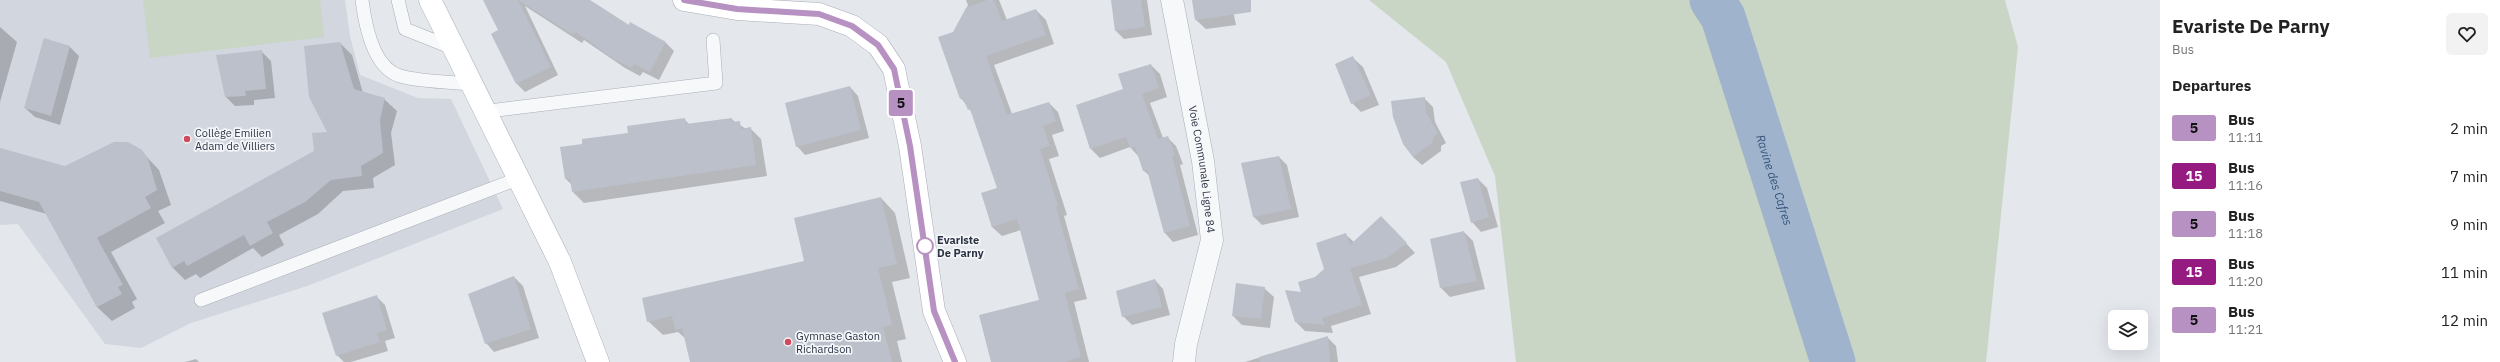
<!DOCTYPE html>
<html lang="en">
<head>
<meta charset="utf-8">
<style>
	:root { --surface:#fff; --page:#f2f2f2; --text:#222; --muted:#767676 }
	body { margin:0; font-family:"IBM Plex Sans",sans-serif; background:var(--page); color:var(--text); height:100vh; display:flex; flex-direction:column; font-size:15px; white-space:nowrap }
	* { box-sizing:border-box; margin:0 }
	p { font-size:13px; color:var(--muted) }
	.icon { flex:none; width:22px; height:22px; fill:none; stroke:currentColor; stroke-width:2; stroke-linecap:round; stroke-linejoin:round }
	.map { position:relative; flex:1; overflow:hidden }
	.sheet { display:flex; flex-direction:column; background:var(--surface); width:340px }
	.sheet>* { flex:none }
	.badge { padding:0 8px; border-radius:3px; font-size:14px; line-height:26px }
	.controls { position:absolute; left:2108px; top:310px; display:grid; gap:8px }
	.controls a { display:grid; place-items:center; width:40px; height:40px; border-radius:6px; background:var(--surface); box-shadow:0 4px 16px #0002; font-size:20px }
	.map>.badge { position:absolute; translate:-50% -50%; box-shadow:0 0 0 2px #fff }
	h2 { padding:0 12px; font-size:15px; line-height:36px }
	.round { display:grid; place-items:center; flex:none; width:42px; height:42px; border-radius:6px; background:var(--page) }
	.summary { display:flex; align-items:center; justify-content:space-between; height:68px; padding:0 12px }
	h1 { font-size:19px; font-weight:700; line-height:30px }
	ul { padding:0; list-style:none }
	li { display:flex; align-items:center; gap:12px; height:48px; padding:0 12px }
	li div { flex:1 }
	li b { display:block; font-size:15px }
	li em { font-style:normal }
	li .badge { min-width:44px; font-weight:700; text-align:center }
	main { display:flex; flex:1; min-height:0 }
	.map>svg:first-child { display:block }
	.built { fill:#d2d6de }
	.green { fill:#c9d6c5 }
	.shadow { fill:#0003 }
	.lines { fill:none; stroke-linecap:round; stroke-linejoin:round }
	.river { stroke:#9fb4cc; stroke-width:45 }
	.building { fill:#bbc0ca }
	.service-casing { stroke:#a9aeb7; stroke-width:14 }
	.minor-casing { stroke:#a9aeb7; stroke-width:23 }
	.secondary-casing { stroke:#a9aeb7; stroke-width:23 }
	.service { stroke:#f7f8fa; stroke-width:13 }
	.minor { stroke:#f7f8fa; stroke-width:22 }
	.secondary { stroke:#fff; stroke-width:22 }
	.line-casing { stroke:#fff; stroke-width:9 }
	.line { stroke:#b791c2; stroke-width:6 }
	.poi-dot { fill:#d1495b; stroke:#f4f6f9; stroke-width:1.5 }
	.stop-dot { fill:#fff; stroke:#b791c2; stroke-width:2 }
	.labels { text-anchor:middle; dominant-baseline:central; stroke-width:3.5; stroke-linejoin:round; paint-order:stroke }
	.poi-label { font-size:11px; fill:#2b3445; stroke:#f4f6f9; text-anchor:start }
	.street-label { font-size:11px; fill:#2b3445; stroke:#f4f6f9 }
	.stop-label { font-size:11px; font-weight:bold; fill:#2b3445; stroke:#f4f6f9; text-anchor:start }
	.water-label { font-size:12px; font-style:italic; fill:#34527a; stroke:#f4f6f9 }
</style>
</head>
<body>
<main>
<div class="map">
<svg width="2160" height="362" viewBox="0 0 2160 362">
	<rect width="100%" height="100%" fill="#e4e7ec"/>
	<path class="built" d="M0,0H345L350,36L360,75L418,98L451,99L503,209L310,285L191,323L141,348L105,344L18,224L0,225Z"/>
	<g class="green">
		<path d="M143,0H320L324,37L150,58Z"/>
		<path d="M1369,0H2005L2018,47L1986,362H1516L1495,176L1446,62Z"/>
	</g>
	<g class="shadow">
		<path d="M485,0H589L629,27L666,43L674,51L659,80L643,72L640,76L625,68L584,40L582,43L525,6L558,75L525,92L517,84L492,34L499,30Z"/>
		<path d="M966,0H999L1007,20L1036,10L1046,20L1054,44L994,65L1012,114L1049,103L1058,112L1064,131L1052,135L1059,156L1049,159L1067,215L1064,216L1087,299L1074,302L1089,362H998L1041,300L1021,230L1002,236L992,227L982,194L998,188L973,114L961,98L954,32L968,5Z"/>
		<path d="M1112,0H1147L1152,35L1124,39L1116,31Z"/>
		<path d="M1193,0H1231L1236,25L1206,29L1196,20Z"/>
		<path d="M0,27L17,42L0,102Z"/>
		<path d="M44,39L70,47L79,56L60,125L35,117L25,108Z"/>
		<path d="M340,43L352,55L363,93L384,99L397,111L391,133L395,165L373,178L374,188L343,191L318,214L279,235L284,245L262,257L253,248L200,278L196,274L185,280L173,268L157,238L315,152L329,133Z"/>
		<path d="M261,51L271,61L275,98L254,100V105L235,106L226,97Z"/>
		<path d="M1353,58L1363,67L1379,105L1361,112L1352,103Z"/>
		<path d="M1151,65L1160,74L1167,97L1150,103L1163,138L1167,137L1176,146L1183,164L1180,165L1198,235L1173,242L1165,233L1150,176L1144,171L1139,157L1130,147L1100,158L1091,149L1124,90Z"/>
		<path d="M850,87L858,96L869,138L805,155L797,146Z"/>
		<path d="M1424,98L1433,107L1435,122L1446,143L1441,146V151L1422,165L1413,157Z"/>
		<path d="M684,119L690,125L731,119L746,129L750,128L761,139L767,176L584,203L573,192L572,185L566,179L584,145Z"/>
		<path d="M0,149L65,167L145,155L159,170L171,205L158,211L165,223L111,252L137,299L132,302L135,308L112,321L97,307L47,214L0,201Z"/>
		<path d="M1279,157L1287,165L1299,217L1262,225L1254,217L1242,164Z"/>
		<path d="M1478,179L1487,188L1498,227L1481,232L1472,222Z"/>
		<path d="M881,198L895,213L910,278L892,282L906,339L897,341L902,362H691L686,339L678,332L663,335L648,321L805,262Z"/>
		<path d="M1390,226L1415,253L1396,267L1359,277L1371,314L1331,326L1333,333L1305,331L1296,322L1302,293L1325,269L1345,234L1354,242Z"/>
		<path d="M1464,232L1473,241L1485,289L1450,297L1441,288Z"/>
		<path d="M514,277L523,286L539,338L494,352L486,343Z"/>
		<path d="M1155,280L1163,289L1170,315L1132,325L1123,316Z"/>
		<path d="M1264,288L1274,297L1270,328L1242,325L1233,316Z"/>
		<path d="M377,297L385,305L395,338L385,341L388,351L351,362H344L337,355Z"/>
		<path d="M1327,337L1336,346L1338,362H1245Z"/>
		<path d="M196,359L199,362H185Z"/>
	</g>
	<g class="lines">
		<path class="river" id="s1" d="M1712,0L1723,17L1833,362"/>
	</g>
	<g class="building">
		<path d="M483,0H518L551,67L516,84L491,34L498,30Z"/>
		<path d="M518,0H590L629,25L630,22L666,42L650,72L634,64L632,68L615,60L576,32L573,35Z"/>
		<path d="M987,0H994L1002,21L1036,9L1046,35L986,56L1007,115L1049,102L1056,121L1043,126L1050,146L1040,149L1058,206L1056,207L1079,289L1065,293L1081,357L1065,362H991L979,315L1039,300L1017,219L992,227L981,193L997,188L970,109L968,110L963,98L960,99L938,37L953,32L966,8Z"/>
		<path d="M1111,0H1141L1145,27L1115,31Z"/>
		<path d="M1192,0H1251V12L1195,20Z"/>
		<path d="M44,38L70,46L51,116L24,108Z"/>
		<path d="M340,42L354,89L385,98L380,120L383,153L361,166L362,176L331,180L305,202L267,222L273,233L250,246L244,235L187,266L184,261L172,268L156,238L314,151L312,133L327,132L309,97L304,46Z"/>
		<path d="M262,50L266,89L245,91L246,96L225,97L216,55Z"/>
		<path d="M1353,56L1371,95L1351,104L1335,64Z"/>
		<path d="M1151,64L1159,88L1142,94L1158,139L1168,136L1175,155L1172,156L1190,226L1164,233L1147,170L1143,171L1135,147L1130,148L1126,137L1090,149L1076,105L1123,89L1118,74Z"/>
		<path d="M850,86L861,130L796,147L785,103Z"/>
		<path d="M1425,97L1426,112L1438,133L1433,138V142L1413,157L1403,144L1393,117L1391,101Z"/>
		<path d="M685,118L686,124L732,118L733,122L740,121L741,129L751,127L756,165L572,192L570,179H565L560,147L582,144V139L628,133L627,126Z"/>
		<path d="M114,142H128L142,150L148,159L157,190L145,197L151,208L97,238L123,285L118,287L122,294L97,307L39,202L0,191V148L65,166Z"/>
		<path d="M1279,156L1291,209L1253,217L1241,163Z"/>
		<path d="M1478,178L1489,217L1471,223L1460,182Z"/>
		<path d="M881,197L897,264L878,268L892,325L883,327L892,362H690L682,328L675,330L672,316L647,322L642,298L804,261L794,218Z"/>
		<path d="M1381,216L1407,243L1387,258L1350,268L1362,305L1322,318L1325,325L1295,322L1285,290L1301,292L1298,282L1315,277L1324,269L1316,243L1346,233L1350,245Z"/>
		<path d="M1464,231L1477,281L1440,288L1430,239Z"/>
		<path d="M514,276L531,329L485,344L468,294Z"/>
		<path d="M1155,279L1162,307L1122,317L1116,291Z"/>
		<path d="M1236,283L1265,287L1261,319L1232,316Z"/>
		<path d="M377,295L387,330L377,333L380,342L336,356L322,313Z"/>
		<path d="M1328,336L1330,362H1260L1259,357Z"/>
	</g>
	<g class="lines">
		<g class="service-casing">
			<g id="service">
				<path d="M362,0C365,24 373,68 400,76C421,82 451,82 474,84"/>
				<path d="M398,0L405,29L455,49"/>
				<path d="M489,115L497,110L716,83L713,40"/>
				<path d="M201,300L520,178"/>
			</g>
		</g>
		<g class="minor-casing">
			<g id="minor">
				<path id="s2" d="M1172,0L1203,161L1212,240L1186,344L1184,362"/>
			</g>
		</g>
		<g class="secondary-casing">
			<g id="secondary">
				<path d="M430,0L560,262L598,362"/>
				<path d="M684,0L737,9L819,14L852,26L878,45L894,69L910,146L934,311L955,362"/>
			</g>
		</g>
		<use href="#service" class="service"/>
		<use href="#minor" class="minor"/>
		<use href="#secondary" class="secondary"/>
	</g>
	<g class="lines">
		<g class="line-casing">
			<path id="line" d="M684,0L737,9L819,14L852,26L878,45L894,69L910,146L934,311L955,362"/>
		</g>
		<use href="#line" class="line"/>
	</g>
	<g class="poi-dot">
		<circle cx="187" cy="139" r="4"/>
		<circle cx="788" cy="342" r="4"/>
	</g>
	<circle class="stop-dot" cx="925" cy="246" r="8"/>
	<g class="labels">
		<g class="poi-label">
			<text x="195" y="133">Collège Emilien<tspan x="195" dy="13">Adam de Villiers</tspan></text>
			<text x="796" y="336">Gymnase Gaston<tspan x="796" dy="13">Richardson</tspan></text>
		</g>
		<g class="street-label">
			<text stroke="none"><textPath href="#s2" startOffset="172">Voie Communale Ligne 84</textPath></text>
		</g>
		<g class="stop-label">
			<text x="937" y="240">Evariste<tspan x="937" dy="13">De Parny</tspan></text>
		</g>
		<g class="water-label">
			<text stroke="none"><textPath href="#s1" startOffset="191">Ravine des Cafres</textPath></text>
		</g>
	</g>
</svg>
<div class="controls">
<a><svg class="icon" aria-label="layers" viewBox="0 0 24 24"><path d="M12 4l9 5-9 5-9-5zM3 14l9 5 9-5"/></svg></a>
</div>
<b class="badge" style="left:901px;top:103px;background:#b791c2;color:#111">5</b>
</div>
<section class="sheet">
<div class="summary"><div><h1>Evariste De Parny</h1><p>Bus</p></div><a class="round"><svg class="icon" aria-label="heart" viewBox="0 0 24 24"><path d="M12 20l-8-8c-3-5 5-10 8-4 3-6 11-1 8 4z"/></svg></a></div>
<h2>Departures</h2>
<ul>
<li><span class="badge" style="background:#b791c2;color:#111">5</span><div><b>Bus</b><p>11:11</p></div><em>2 min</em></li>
<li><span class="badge" style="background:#951b81;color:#fff">15</span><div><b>Bus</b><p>11:16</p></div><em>7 min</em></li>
<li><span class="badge" style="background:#b791c2;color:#111">5</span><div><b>Bus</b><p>11:18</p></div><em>9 min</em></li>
<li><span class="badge" style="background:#951b81;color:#fff">15</span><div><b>Bus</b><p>11:20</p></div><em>11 min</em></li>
<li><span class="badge" style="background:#b791c2;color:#111">5</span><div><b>Bus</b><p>11:21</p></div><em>12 min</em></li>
</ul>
</section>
</main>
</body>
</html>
